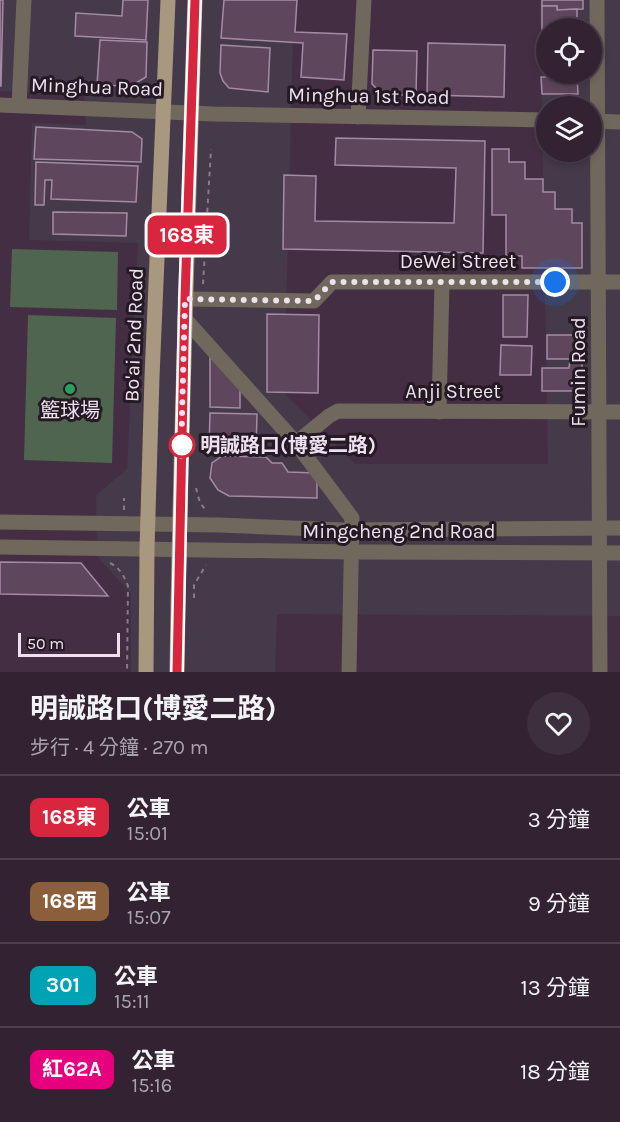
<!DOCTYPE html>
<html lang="zh-TW">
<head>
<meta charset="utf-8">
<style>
	:root { --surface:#332232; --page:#3e2f3e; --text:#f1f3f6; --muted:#a9a4ac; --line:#4e3f4d }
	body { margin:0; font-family:Karla,"Noto Sans TC",sans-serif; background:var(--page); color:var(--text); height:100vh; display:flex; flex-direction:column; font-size:22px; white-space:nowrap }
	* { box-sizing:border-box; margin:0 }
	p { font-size:20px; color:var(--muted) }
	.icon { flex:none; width:33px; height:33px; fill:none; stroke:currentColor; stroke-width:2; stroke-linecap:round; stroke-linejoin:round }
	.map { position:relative; height:672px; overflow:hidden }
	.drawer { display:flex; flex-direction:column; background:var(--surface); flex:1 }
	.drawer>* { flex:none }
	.badge { padding:0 12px; border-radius:9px; font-size:21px; line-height:39px }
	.controls { position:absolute; left:536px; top:18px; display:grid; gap:12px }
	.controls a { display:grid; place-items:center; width:66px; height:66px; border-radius:50%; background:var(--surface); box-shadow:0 3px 9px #0003,0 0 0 2px var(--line); font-size:30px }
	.scale { position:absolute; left:18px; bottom:15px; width:102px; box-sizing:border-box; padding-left:6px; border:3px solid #eee0ed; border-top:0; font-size:16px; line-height:21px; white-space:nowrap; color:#eee0ed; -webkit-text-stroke:4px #241a24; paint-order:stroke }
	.you { position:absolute; width:30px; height:30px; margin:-15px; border:4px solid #fff; border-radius:50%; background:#1a73e8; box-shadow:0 0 0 9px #1a73e833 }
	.map>.badge { position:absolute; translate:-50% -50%; box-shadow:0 0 0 3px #fff }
	.round { display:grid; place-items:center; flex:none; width:63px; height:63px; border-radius:32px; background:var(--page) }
	.overview { display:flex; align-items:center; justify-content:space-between; height:102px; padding:0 30px }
	h1 { font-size:28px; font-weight:700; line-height:45px }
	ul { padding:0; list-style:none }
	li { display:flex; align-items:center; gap:18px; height:84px; padding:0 30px; border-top:2px solid var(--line) }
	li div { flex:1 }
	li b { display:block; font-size:22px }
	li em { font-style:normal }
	li .badge { min-width:66px; font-weight:700; text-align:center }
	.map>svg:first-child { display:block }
	.commercial { fill:#443a4a; fill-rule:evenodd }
	.green { fill:#506550 }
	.building { fill:#5e465d; stroke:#a58aa3; stroke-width:1.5 }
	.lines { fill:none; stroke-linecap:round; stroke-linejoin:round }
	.path { stroke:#8c798b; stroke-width:2; stroke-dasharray:4.5 4.5; stroke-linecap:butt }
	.minor { stroke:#70685c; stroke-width:15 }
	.major { stroke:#a8987f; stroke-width:15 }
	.line-casing { stroke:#fff; stroke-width:14 }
	.line { stroke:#d7263d; stroke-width:9 }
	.walk { stroke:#eee0ed; stroke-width:6; stroke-dasharray:0 10.8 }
	.leisure-dot { fill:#2e9e5b; stroke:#241a24; stroke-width:2 }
	.stop-dot { fill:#fff; stroke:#d7263d; stroke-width:3 }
	.labels { text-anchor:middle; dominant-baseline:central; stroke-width:6; stroke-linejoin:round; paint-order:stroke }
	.street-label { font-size:20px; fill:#eee0ed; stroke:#241a24 }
	.poi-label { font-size:20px; fill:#eee0ed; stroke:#241a24 }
	.stop-label { font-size:20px; font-weight:bold; fill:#eee0ed; stroke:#241a24; text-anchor:start }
</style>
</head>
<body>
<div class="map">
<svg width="620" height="672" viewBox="0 0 620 672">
	<rect width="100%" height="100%" fill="#442e43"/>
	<path class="commercial" d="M0,0H294L284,393L355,464H548L540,0H620V616L277,614L275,672H131V594L97,556L96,495L127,469L138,243L29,240L32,123L86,125L84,95L0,91ZM546,28H591V74H546ZM546,106H591V152H546Z"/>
	<g class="green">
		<path d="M12,249L118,252L117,310L10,307Z"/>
		<path d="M28,315L116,318L112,463L24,460Z"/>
	</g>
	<g class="building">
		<path d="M0,0H3L1,86H0Z"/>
		<path d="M123,0H148L146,40L75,36L76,13L122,16Z"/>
		<path d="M224,0H297L295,32L347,34L344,80L301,77L303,43L221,38Z"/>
		<path d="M542,0H583V9L557,10V6H542Z"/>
		<path d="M542,6H557V10L577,9V28H546V32H542Z"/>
		<path d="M100,40L147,42L146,77L131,86L97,85Z"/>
		<path d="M428,43L505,45L504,97L427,95Z"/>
		<path d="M221,45L270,48L268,92L229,88L223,81L220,73Z"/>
		<path d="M373,50L417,51L416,95H383L372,84Z"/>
		<path d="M553,74H577L578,94H542L541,77H553Z"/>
		<path d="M36,127L132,132L142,139L141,162L34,159Z"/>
		<path d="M336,138L485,141L483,253L283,249L284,175L316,176L315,221L454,223L456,168L335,165Z"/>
		<path d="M492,149H509V162H525V179H543V192H555V209H572V223H582V268H522V256H506V215H492Z"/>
		<path d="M36,162L138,166L136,202L51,199L52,180H45L44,205H35Z"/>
		<path d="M53,212L127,213L126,236L53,234Z"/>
		<path d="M503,295H528L527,337H503Z"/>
		<path d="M267,314L319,315L318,393L267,392Z"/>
		<path d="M547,335H582V383L576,391H542V368H569L570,359H547Z"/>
		<path d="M501,345L532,346L531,375H500Z"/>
		<path d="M210,357L240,387V408L210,407Z"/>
		<path d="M210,413L257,414L256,449L209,448Z"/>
		<path d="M222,456L266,457L272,463H282L288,472L317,473V498L229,496L218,490L210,478L212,463Z"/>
		<path d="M0,562L81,563L108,596L0,594Z"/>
	</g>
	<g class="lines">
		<g class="path">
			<path d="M203,284L211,149"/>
			<path d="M196,488L200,503L205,509"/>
			<path d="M124,510V498"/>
			<path d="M110,563C120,568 124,576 128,586L127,672"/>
			<path d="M194,598V585L206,565"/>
		</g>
		<g class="minor">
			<path d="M597,0L600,672"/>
			<path d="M0,105L214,114L546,120"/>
			<path d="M19,105L24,0"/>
			<path d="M358,117L364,0"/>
			<path d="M591,121L620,122"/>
			<path d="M185,299L314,301L332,282H620"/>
			<path d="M185,319L296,443L352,518L349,672"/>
			<path d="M439,412L442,282"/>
			<path d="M296,443L329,416L338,411L620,412"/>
			<path d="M0,522L219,525L343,530L620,528"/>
			<path d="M0,547L351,552L620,553"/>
		</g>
		<g class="major">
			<path d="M146,672L147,549L152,377L168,0"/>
			<path d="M177,672C180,448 188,224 195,0"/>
		</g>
	</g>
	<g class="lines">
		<g class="line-casing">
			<path id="line" d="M177,672L185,299L195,0"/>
		</g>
		<use href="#line" class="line"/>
		<path class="walk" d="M182,445L181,456L185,299L314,301L332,282H555"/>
	</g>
	<circle class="leisure-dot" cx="70" cy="389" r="6"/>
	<circle class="stop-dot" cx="182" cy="445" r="12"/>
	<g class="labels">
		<g class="street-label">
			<text transform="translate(97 87) rotate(2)">Minghua Road</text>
			<text transform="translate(369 96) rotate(1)">Minghua 1st Road</text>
			<text x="458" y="261">DeWei Street</text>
			<text transform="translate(134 335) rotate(-88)">Bo'ai 2nd Road</text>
			<text transform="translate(578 372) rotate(-90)">Fumin Road</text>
			<text x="453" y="391">Anji Street</text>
			<text x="399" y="531">Mingcheng 2nd Road</text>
		</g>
		<g class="poi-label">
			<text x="70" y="410">籃球場</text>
		</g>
		<g class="stop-label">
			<text x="200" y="445">明誠路口(博愛二路)</text>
		</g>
	</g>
</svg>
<div class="controls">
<a><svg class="icon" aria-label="locate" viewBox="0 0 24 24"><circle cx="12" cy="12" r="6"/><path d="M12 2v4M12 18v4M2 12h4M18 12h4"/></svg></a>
<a><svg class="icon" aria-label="layers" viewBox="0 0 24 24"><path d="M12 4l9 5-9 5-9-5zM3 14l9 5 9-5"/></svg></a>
</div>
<div class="scale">50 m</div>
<div class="you" style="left:555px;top:282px"></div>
<b class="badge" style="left:187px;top:235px;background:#d7263d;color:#fff">168東</b>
</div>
<section class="drawer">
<div class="overview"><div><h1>明誠路口(博愛二路)</h1><p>步行 · 4 分鐘 · 270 m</p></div><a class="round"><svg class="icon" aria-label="heart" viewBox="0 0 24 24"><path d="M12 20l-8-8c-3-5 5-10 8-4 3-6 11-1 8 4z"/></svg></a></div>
<ul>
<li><span class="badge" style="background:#d7263d;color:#fff">168東</span><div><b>公車</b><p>15:01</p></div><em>3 分鐘</em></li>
<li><span class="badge" style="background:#8b5e3c;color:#fff">168西</span><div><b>公車</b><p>15:07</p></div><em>9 分鐘</em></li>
<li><span class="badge" style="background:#00a3b4;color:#fff">301</span><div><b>公車</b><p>15:11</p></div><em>13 分鐘</em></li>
<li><span class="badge" style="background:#e6007e;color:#fff">紅62A</span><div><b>公車</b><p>15:16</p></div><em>18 分鐘</em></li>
</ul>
</section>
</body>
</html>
